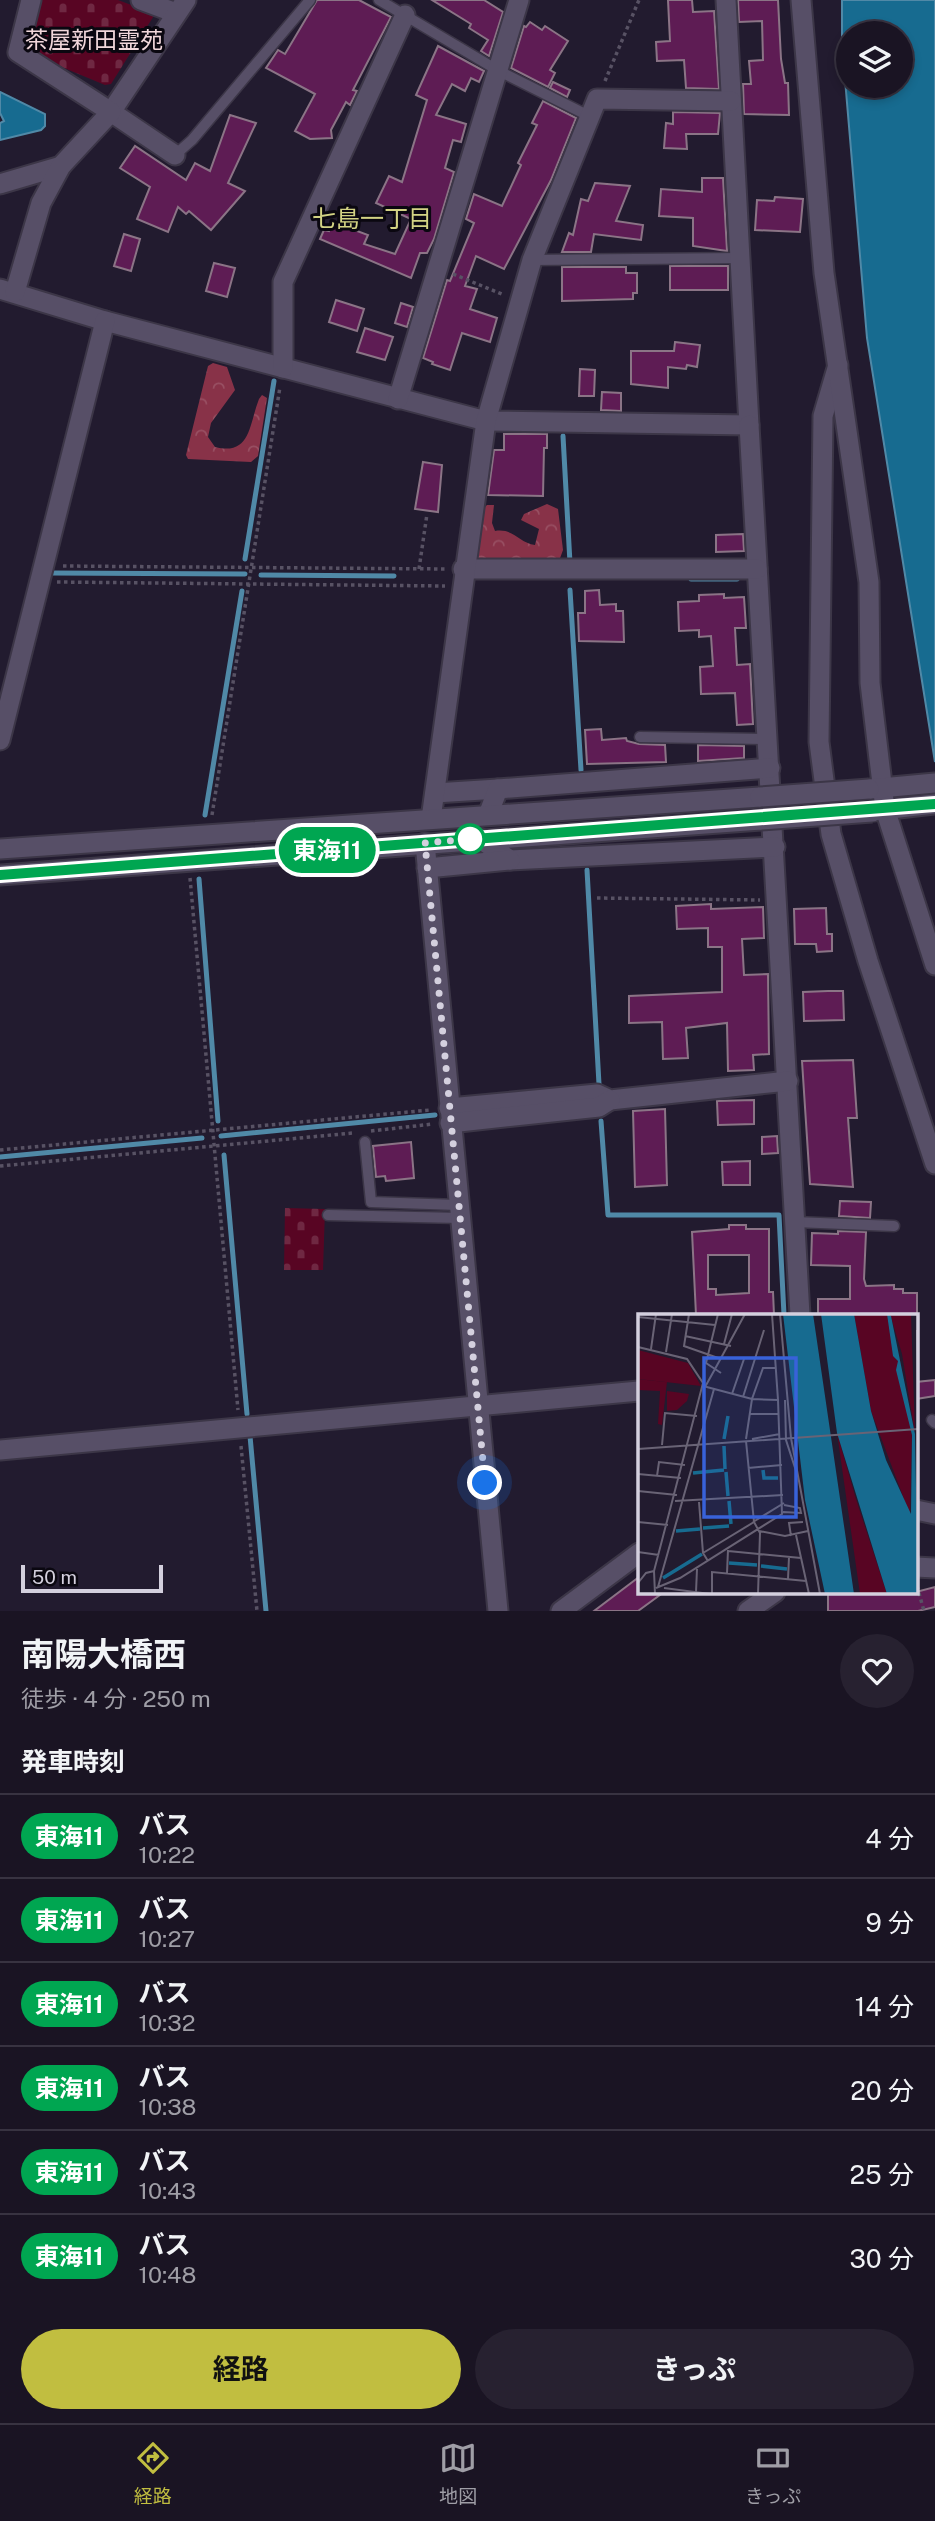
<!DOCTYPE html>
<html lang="ja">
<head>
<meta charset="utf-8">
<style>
	:root { --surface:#1a1423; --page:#272130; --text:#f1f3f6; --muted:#9f9ea6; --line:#383341; --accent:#c1be40 }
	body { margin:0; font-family:"Public Sans","Noto Sans JP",sans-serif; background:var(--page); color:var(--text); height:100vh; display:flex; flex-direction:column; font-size:26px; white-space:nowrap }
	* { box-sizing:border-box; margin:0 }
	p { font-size:23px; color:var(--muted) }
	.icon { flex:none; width:38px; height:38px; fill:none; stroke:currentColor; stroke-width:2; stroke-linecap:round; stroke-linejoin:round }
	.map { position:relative; height:1611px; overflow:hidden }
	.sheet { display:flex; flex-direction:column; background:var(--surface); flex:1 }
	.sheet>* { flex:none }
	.badge { padding:0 14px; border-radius:23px; font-size:24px; line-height:46px }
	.buttons { position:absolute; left:836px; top:21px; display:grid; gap:14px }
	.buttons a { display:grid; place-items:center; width:77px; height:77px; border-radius:50%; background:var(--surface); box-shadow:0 4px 10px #0003,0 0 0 2px var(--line); font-size:35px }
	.scale { position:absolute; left:21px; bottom:18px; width:142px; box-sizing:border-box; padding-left:7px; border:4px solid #d4d0de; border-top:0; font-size:19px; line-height:24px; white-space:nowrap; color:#d4d0de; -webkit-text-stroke:5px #0a0710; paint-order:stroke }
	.you { position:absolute; width:35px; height:35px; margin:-18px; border:5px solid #fff; border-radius:50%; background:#1a73e8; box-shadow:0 0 0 10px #1a73e833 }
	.map>.badge { position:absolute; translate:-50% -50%; box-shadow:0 0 0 4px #fff }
	h2 { padding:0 21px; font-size:26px; line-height:63px }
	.round { display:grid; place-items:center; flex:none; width:74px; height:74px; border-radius:37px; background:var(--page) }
	.overview { display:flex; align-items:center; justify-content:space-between; height:119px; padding:0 21px }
	h1 { font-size:33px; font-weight:700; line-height:52px }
	.button { display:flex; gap:14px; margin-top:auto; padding:14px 21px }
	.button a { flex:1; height:80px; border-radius:42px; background:var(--accent); color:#111; font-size:28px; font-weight:700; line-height:80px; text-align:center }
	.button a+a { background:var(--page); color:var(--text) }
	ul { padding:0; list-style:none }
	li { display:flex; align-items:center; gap:21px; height:84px; padding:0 21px; border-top:2px solid var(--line) }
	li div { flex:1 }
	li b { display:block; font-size:26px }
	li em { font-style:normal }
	li .badge { min-width:77px; font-weight:700; text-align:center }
	.dock { display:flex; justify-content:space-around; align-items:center; height:98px; border-top:2px solid var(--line); background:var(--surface); font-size:19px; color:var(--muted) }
	.dock a { display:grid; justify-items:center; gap:4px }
	.dock .on { color:var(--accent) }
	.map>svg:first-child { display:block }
	.forest { fill:url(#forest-crowns) }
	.cemetery { fill:url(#cemetery-stones) }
	.water { fill:#176b90; stroke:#5089a7; stroke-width:2; fill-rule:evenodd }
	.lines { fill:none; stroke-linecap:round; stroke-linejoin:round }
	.stream { stroke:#5089a7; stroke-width:5 }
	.building { fill:#5e1c54; stroke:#8b7486; stroke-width:2; fill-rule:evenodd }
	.service-casing { stroke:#3c3647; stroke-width:13 }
	.minor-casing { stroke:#3c3647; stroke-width:23 }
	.tertiary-casing { stroke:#3c3647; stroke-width:23 }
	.path { stroke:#585264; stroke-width:3.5; stroke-dasharray:3.5 3.5; stroke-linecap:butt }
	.service { stroke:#574f67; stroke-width:10 }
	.minor { stroke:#574f67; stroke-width:19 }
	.tertiary { stroke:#574f67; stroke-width:19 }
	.tertiary-bridge-casing { stroke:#3c3647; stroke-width:23; stroke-linecap:butt }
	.tertiary-bridge { stroke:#574f67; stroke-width:19 }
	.line-casing { stroke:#fff; stroke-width:16 }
	.line { stroke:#00a651; stroke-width:10 }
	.walk { stroke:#d4d0de; stroke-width:7; stroke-dasharray:0 12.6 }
	.stop-dot { fill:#fff; stroke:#00a651; stroke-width:3.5 }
	.labels { text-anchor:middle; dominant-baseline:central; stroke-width:6; stroke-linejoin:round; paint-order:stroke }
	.park-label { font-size:23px; fill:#f1d7db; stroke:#0a0710 }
	.neighbourhood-label { font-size:24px; fill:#d3d384; stroke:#0a0710 }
	.inset-river { fill:none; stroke:#176b90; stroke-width:3.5 }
	.inset-road { fill:none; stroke:#696375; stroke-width:2 }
	.view { fill:#3862d9; fill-opacity:0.15; stroke:#3862d9; stroke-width:3.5 }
	.inset-edge { fill:none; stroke:#d4d0de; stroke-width:3.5 }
</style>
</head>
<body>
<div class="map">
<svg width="935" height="1611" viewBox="0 0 935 1611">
	<defs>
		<pattern id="forest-crowns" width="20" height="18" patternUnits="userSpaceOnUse" patternTransform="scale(1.75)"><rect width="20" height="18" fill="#883248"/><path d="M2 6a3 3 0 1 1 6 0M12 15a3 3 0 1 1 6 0" fill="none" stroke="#984f62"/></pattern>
		<pattern id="cemetery-stones" width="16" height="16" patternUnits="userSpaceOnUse" patternTransform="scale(1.75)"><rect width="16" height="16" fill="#580523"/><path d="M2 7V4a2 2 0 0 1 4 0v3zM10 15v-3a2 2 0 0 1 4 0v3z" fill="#6f2842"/></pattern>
	</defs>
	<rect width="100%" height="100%" fill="#221b2f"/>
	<g class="forest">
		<path d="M213,363L227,367L235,390L211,423L208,437L215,447C251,456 249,424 259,399L262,395L267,398L258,456L251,462L188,459L186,455L208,366Z"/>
		<path d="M547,504L558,509L563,550L559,561H483L476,558L483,509L487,505H494L492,523L495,531C514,528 519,543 535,545L539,529L521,520L524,514Z"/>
	</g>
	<g class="cemetery">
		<path d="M42,0H118L155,14L111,84L105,85L64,68L31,48Z"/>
		<path d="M285,1208L325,1209L323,1270H284Z"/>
	</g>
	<g class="water">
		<path d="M842,0H935V762L867,338L842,44ZM901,33V86H849V33Z"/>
		<path d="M0,92L45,114V126L41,130L0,140V123L4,121L0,113Z"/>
	</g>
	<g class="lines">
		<g class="stream">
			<path d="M563,436L570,563"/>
			<path d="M245,559L274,381"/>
			<path d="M51,573L245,574"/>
			<path d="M261,575L394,576"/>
			<path d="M691,579H737"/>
			<path d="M570,590L581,770"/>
			<path d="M205,815L242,591"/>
			<path d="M587,870L599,1084"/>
			<path d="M199,879L218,1121"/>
			<path d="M601,1121L608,1215H779L784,1315"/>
			<path d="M221,1136L435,1115"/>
			<path d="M224,1155L247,1414"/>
			<path d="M0,1157L202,1138"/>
			<path d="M250,1436L266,1611"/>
		</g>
	</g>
	<g class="building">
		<path d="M317,0H359L391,17L353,90L357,91L350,105L346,102L331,130L332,138L310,139L295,131L315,94L266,68L278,50L285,54Z"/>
		<path d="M432,0H484L503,12L489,56L481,51L488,40L469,28L471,24Z"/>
		<path d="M668,0H692L693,12L714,11L719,89L686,88L684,60L657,61L656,42L670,41Z"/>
		<path d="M738,0H778L781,59L785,83H788L789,115L744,114L743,84H751L749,61L763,60L762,21L739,22Z"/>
		<path d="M530,22L542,30L545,26L568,41L550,70L555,73L548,87L511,68L524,26L526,27Z"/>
		<path d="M438,46L484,71L479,82L471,78L465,91L452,84L436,115L466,124L461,142L453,140L445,168L454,172L434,239L427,253H420L411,278L320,239L324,230L329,231L333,222L368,235L364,244L395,254L411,219L376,203L389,176L402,182L427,100L416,95Z"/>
		<path d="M553,82L570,90L567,97L550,88Z"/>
		<path d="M543,101L576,118L551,180L504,269L476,256L465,286L477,289L470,309L497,318L490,342L462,333L450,370L432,364L433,362L423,358L447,280L450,281L474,223L466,219L474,194L502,206L521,165L518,163L537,125L532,123Z"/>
		<path d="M673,112L720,113L718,134H686L687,149L664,148L666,123L673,124Z"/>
		<path d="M230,115L256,123L228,183L245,191L211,230L189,211L186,214L178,207L168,232L137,219L150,187L120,168L135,146L186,180L195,163L210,171Z"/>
		<path d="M702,178H723L727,251L693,246V218L659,216L661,189L702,192Z"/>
		<path d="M595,183L630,186L616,221L643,225L641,240L594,234L591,252H562L569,233L573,235L581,199L588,201Z"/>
		<path d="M775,197L803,199L800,232L755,230L757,200L774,201Z"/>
		<path d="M124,234L140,239L131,271L114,266Z"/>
		<path d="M214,263L235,268L227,297L206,291Z"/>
		<rect x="670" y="266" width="58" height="24"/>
		<path d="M562,267H626V273H637V293H633V299L562,301Z"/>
		<path d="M336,300L364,309L357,331L329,322Z"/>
		<path d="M401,303L413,307L407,327L395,323Z"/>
		<path d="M365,328L393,337L385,360L357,352Z"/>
		<path d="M675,342L700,345L697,367L687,365L686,369L668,367V388L631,384V351H674Z"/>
		<path d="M580,369L595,370L594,396H579Z"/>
		<path d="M602,392L621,393V411L601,410Z"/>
		<path d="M504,434H547V448H544L543,496L488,495L494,450H504Z"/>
		<path d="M423,462L442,465L438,512L415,509Z"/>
		<path d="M743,534L744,551L716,552V535Z"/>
		<path d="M599,590L600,605L616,604V611H623L624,642L579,641L578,613H585V591Z"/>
		<path d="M724,594V598L744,597L746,628H735L737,665L750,664L753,724L737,725L735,693L701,694L700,667L713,666L711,636L699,637V630L679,631L678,602L699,601V595Z"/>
		<path d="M601,729L602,740L626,738L627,741L639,744L665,745L666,762L587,764L585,730Z"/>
		<path d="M698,745L744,746V758L698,761Z"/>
		<path d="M711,904V909L763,907L764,938L742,939L744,975L768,974L769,1054L753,1055L754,1070L728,1071L727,1023L686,1028L688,1058L663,1059L662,1022L629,1023V996L722,992V947H708V928L677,929L676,906Z"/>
		<path d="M826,908L827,934H832V951L817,952L816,944H795L794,909Z"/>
		<path d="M828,991H843L844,1020L804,1021L803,992Z"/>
		<path d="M853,1060L857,1118H848L853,1187L810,1184L802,1061Z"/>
		<path d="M754,1100V1124L718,1125L717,1101Z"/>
		<path d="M665,1109L667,1185L635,1187L633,1111Z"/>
		<path d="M777,1136L778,1153L762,1154V1137Z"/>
		<path d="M411,1142L414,1178L386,1181L385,1176L376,1177L373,1146Z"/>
		<path d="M750,1161V1185H723L722,1162Z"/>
		<path d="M840,1201L871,1202L870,1218L839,1216Z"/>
		<path d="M729,1225H746V1229H769V1292H773L774,1315H696L692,1232L729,1229ZM708,1255H749V1293L716,1295V1289H708Z"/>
		<path d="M838,1231L866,1232L864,1279L866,1286L894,1285V1289H903V1293H917V1315H818V1299H850V1266L811,1265L812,1233L838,1234Z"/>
		<path d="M935,1380V1396L916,1399V1382Z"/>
		<path d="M639,1577V1592H664L638,1611H594Z"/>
		<path d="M935,1587V1607L918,1611H828V1592H916Z"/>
	</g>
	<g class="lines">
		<g class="service-casing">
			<g id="service">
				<path d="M379,0L499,71L591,117"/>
				<path d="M175,155L192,140L310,0"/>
				<path d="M532,260L740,258"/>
				<path d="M640,737L768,739"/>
				<path d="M365,1142L371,1202L458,1205"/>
				<path d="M328,1215L460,1218"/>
				<path d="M795,1222L894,1226"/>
				<path d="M932,1420L935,1423"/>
			</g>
		</g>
		<g class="minor-casing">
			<g id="minor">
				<path d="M141,0L176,13"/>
				<path d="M175,155L111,112L186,0"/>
				<path d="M0,184L61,166"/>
				<path d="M0,289L105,321L486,421L749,425L726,0"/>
				<path d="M15,292L41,203L61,166L111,112L18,52L31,0"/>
				<path d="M838,365L823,416L819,742L831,834L868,961L935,1164"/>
				<path d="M283,368V282L405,15"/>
				<path d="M398,399L519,0"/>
				<path d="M749,425L800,1315"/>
				<path d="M463,569H757"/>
				<path d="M0,740L105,321"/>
				<path d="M435,793L498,789"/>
				<path d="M488,815L498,789L770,768"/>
				<path d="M431,819L486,421L532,260L597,99L731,101"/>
				<path d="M479,838L510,860L775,847"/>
				<path d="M425,843L498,1611"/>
				<path d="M427,868L510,860"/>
				<path d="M449,1108L597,1094L610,1100L788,1081"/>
				<path d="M450,1123L599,1107L610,1100"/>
				<path d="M0,1450L639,1391"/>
				<path d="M916,1510L935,1514"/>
				<path d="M916,1567L935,1568"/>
				<path d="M561,1611L639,1553"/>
				<path d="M748,1611L775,1592"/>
			</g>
		</g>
		<g class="tertiary-casing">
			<g id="tertiary">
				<path d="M801,0L824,273L869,582L870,683L885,809L935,965"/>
				<path d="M870,789L935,783"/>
				<path d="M873,811L935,804"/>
				<path d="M0,849L760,797"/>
				<path d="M0,875L761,820"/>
			</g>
		</g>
		<g class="path">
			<path d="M605,81L639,0"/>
			<path d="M453,274L504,295"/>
			<path d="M63,566L447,569"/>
			<path d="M419,569L427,514"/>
			<path d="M57,582L445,586"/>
			<path d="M212,815L280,387"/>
			<path d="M190,878L238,1410"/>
			<path d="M597,898L760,900"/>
			<path d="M371,1131L433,1124"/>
			<path d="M0,1150L430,1110"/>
			<path d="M0,1166L353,1133"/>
			<path d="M241,1446L257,1611"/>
			<path d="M917,1586L924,1611"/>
		</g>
		<use href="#service" class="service"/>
		<use href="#minor" class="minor"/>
		<use href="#tertiary" class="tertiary"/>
		<g class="tertiary-bridge-casing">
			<g id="tertiary-bridge">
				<path d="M760,797L869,789"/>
				<path d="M761,820L872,812"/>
			</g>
		</g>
		<use href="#tertiary-bridge" class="tertiary-bridge"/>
	</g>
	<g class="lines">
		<g class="line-casing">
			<path id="line" d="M0,875L935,804"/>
		</g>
		<use href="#line" class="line"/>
		<path class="walk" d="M470,839L479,838L425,843L485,1483"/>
	</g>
	<circle class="stop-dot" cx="470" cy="839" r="14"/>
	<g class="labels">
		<g class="park-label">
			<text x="94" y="39">茶屋新田霊苑</text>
		</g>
		<g class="neighbourhood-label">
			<text x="372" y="218">七島一丁目</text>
		</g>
	</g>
	<g transform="translate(638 1314)">
		<rect width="280" height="280" fill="#221b2f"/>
		<path d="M216,0H249L254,16L274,121L272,201L233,97ZM252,0H273L277,120L264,40ZM0,65L29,68L24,111L20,110L22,77L0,76ZM29,77L51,80L49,87L39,96L29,97ZM199,119L218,185L249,280H222Z" fill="#580523"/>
		<path d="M0,36L50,49L63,72L0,65Z" fill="#580523"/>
		<path d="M145,0H175L216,280H187L167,186ZM183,0H216L233,97L248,146L273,200L274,121L258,56L260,47L255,42L249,0L253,2L277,120L280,280H249L199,119Z" fill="#176b90"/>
		<path class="inset-river" d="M86,125L90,102M86,132L87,155M125,156L126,164H140M88,158L90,182M55,159L86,156M91,187L93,210M65,214L91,212M38,217L62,215M91,249L119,251M123,252L149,255M25,264L64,240"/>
		<path class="inset-road" d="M51,0L46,32L83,45M142,0L153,124L182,280M0,3L77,11M279,16L280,69M47,22L93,32M86,30L94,0M0,33L49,45L65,69L16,257L17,280M13,35L18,0M28,38L34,0M83,59L77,55L107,0M65,72L114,85L140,86L134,0M67,73L77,55L68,49L80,0M94,80L106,45M105,83L126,16M147,86L148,126L160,163M112,100H141M108,125L114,85L125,54H138M114,125L142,120M108,127L116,208L122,219L120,280M24,131L27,99L59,102M0,135L280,115M110,154L144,151M0,160L43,164M19,162L21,148L47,151M0,177L39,181M37,187L145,181M61,188L65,239L70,247M145,198L163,199L162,194L146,191M0,208L30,211M115,208L146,189M121,217L147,222L170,217M158,221L171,280M153,222L151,209L165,208M90,237L163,244M0,238L21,241M65,239L116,208M89,259L90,236M150,265L151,243M0,269L8,259L16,257M20,273L76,75M18,274L42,264L144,200L140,86M26,274L72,280M58,278L59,255M74,280V258L168,267"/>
		<path class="view" d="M66,44H158V203H66Z"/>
		<rect width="280" height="280" class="inset-edge"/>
	</g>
</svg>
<div class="buttons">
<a><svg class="icon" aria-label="layers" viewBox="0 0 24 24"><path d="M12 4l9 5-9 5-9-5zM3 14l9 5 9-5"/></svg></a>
</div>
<div class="scale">50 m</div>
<div class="you" style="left:485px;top:1483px"></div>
<b class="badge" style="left:327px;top:850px;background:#00a651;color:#fff">東海11</b>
</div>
<section class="sheet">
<div class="overview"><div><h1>南陽大橋西</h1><p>徒歩 · 4 分 · 250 m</p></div><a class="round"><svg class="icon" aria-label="heart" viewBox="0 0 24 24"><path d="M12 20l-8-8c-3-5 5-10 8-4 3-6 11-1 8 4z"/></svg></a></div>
<h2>発車時刻</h2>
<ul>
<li><span class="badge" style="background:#00a651;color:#fff">東海11</span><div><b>バス</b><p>10:22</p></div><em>4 分</em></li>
<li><span class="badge" style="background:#00a651;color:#fff">東海11</span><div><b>バス</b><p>10:27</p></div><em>9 分</em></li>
<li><span class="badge" style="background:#00a651;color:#fff">東海11</span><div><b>バス</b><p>10:32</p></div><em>14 分</em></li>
<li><span class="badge" style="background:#00a651;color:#fff">東海11</span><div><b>バス</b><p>10:38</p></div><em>20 分</em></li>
<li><span class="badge" style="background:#00a651;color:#fff">東海11</span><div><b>バス</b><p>10:43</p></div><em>25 分</em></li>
<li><span class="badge" style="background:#00a651;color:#fff">東海11</span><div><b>バス</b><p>10:48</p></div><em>30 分</em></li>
</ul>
<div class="button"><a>経路</a><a>きっぷ</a></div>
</section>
<nav class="dock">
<a class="on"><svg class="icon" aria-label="directions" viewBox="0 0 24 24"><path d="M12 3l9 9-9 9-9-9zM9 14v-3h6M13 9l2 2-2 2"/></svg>経路</a>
<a><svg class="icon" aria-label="map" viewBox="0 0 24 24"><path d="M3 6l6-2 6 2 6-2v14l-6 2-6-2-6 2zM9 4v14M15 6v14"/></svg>地図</a>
<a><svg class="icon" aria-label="tickets" viewBox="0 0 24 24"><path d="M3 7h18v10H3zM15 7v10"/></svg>きっぷ</a>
</nav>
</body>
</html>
